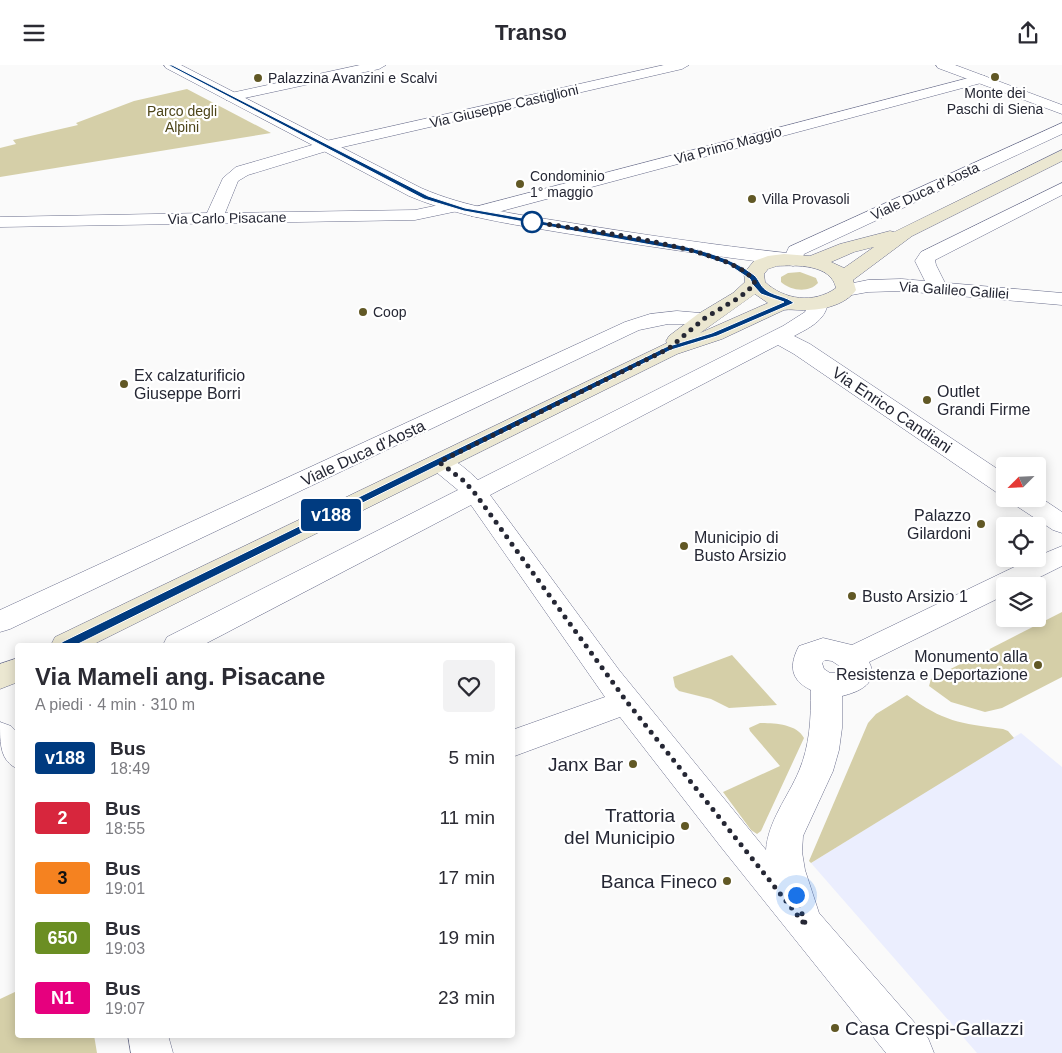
<!DOCTYPE html>
<html lang="it">
<head>
<meta charset="utf-8">
<style>
	:root { --surface:#fff; --page:#f2f2f3; --text:#2b2b33; --muted:#7c7c81 }
	body { margin:0; font-family:Arial,sans-serif; background:var(--page); color:var(--text); height:100vh; display:flex; flex-direction:column; font-size:19px; white-space:nowrap }
	* { box-sizing:border-box; margin:0 }
	p { font-size:16px; color:var(--muted) }
	.icon { flex:none; width:28px; height:28px; fill:none; stroke:currentColor; stroke-width:2; stroke-linecap:round; stroke-linejoin:round }
	.map { position:relative; flex:1; overflow:hidden }
	.drawer { position:absolute; left:15px; top:578px; width:500px; height:395px; display:flex; flex-direction:column; background:var(--surface); border-radius:5px; box-shadow:0 2px 12px #0003 }
	.drawer>* { flex:none }
	.badge { padding:0 10px; border-radius:4px; font-size:18px; line-height:32px }
	.needle { width:32px; rotate:246deg }
	.buttons { position:absolute; left:996px; top:392px; display:grid; gap:10px }
	.buttons a { display:grid; place-items:center; width:50px; height:50px; border-radius:5px; background:var(--surface); box-shadow:0 2px 12px #0003; font-size:25px }
	.you { position:absolute; width:25px; height:25px; margin:-12px; border:4px solid #fff; border-radius:50%; background:#1a73e8; box-shadow:0 0 0 8px #1a73e833 }
	.map>.badge { position:absolute; translate:-50% -50%; box-shadow:0 0 0 2px #fff }
	.round { display:grid; place-items:center; flex:none; width:52px; height:52px; border-radius:5px; background:var(--page) }
	.head { display:flex; align-items:center; justify-content:space-between; height:85px; padding:0 20px }
	h1 { font-size:24px; font-weight:800; line-height:38px }
	ul { padding:0; list-style:none }
	li { display:flex; align-items:center; gap:15px; height:60px; padding:0 20px }
	li div { flex:1 }
	li b { display:block; font-size:19px }
	li em { font-style:normal }
	li .badge { min-width:55px; font-weight:700; text-align:center }
	header { display:flex; justify-content:space-between; align-items:center; height:65px; padding:0 20px; background:var(--surface); font-size:22px; font-weight:800 }
	.map>svg:first-child { display:block }
	.built { fill:#ebeefe }
	.green { fill:#d5cfa8 }
	.lines { fill:none; stroke-linecap:round; stroke-linejoin:round }
	.minor-casing { stroke:#6a6e8c; stroke-width:1 }
	.tertiary-casing { stroke:#6a6e8c; stroke-width:1 }
	.secondary-casing { stroke:#6a6e8c; stroke-width:1 }
	.minor { fill:#fff; fill-rule:evenodd }
	.tertiary { fill:#fff; fill-rule:evenodd }
	.secondary { fill:#ebe7d1; fill-rule:evenodd }
	.line { fill:#003b80; stroke:#fff }
	.walk { stroke:#252734; stroke-width:5; stroke-dasharray:0 9 }
	.poi-dot { fill:#615825; stroke:#fff; stroke-width:2 }
	.stop-dot { fill:#fff; stroke:#003b80; stroke-width:2.5 }
	.labels { text-anchor:middle; dominant-baseline:central; stroke-width:4.5; stroke-linejoin:round; paint-order:stroke }
	.far-poi-label { font-size:14px; fill:#252734; stroke:#fff; text-anchor:start }
	.far-street-label { font-size:14px; fill:#252734; stroke:#fff }
	.far-park-label { font-size:14px; fill:#4d4519; stroke:#fff }
	.poi-label { font-size:16px; fill:#252734; stroke:#fff; text-anchor:start }
	.street-label { font-size:16px; fill:#252734; stroke:#fff }
	.near-poi-label { font-size:19px; fill:#252734; stroke:#fff; text-anchor:end }
</style>
</head>
<body>
<header><svg class="icon" aria-label="menu" viewBox="0 0 24 24"><path d="M4 6h16M4 12h16M4 18h16"/></svg>Transo<svg class="icon" aria-label="share" viewBox="0 0 24 24"><path d="M12 15V3M7 8l5-5 5 5M5 13v7h14v-7"/></svg></header>
<div class="map">
<svg width="1062" height="988" viewBox="0 0 1062 988">
	<rect width="100%" height="100%" fill="#fafafa"/>
	<path class="built" d="M1021,668L1062,702V988H977L811,798Z"/>
	<g class="green">
		<path d="M187,24L271,68L0,112V83L16,79L13,75L78,60L76,58L134,36Z"/>
		<path d="M800,207L816,213L818,218C809,228 791,226 781,217V212L788,208Z"/>
		<path d="M1062,547V612L1002,643L985,647L951,637L929,621L931,614Z"/>
		<path d="M732,590L777,640L729,643L711,634L679,626L675,622L673,612Z"/>
		<path d="M907,630C944,657 959,658 1003,664L1008,666L1014,673L811,798L809,796L868,658L876,649Z"/>
		<path d="M760,658C774,658 797,659 804,673L761,766L757,769L751,765L723,727L780,701L750,666L749,663Z"/>
		<path d="M17,926L18,970H94L97,988H0V934Z"/>
	</g>
	<g class="lines">
		<g class="minor-casing">
			<g id="minor">
				<path d="M360,0H386L379,4L231,36L226,35L224,32L226,29L231,28Z"/>
				<path d="M664,0H689L682,4L330,85L248,110L238,116L225,148L415,145L453,137L459,138L462,142L459,146L453,147L415,155L0,162V152L207,148L223,113L236,102L326,76Z"/>
				<path d="M980,10L985,11L987,14L985,17L483,151L477,152L471,151L468,147L471,143Z"/>
				<path d="M1062,58V69L804,189L800,199L793,201L786,199L783,195L789,182Z"/>
				<path d="M1062,118V130L935,195L936,200L947,222L944,226L937,228L930,226L915,196L921,187Z"/>
				<path d="M818,232L825,234L828,238C825,256 809,263 794,271L810,279L1005,409V429L996,427L794,289L778,280L490,430L619,605L766,785C768,756 788,732 799,706C810,680 811,653 811,625C790,615 789,600 799,581L823,573L852,580L1031,494H1038V491L1062,481V501L1022,521H1005V530L869,597C880,618 859,627 842,631V663L839,685L833,706L803,771L802,787L805,805L819,848L928,973L934,988H886L721,782L620,652L512,692V665L605,632L471,440L203,580H163L167,572L458,425L430,402L427,397L430,392C449,387 465,403 478,415L783,261L805,247L811,234ZM825,595L832,596L841,602V607L830,608L824,604L822,598Z"/>
				<path d="M677,246L712,249L715,253L712,257L705,259H668L639,265L10,564L0,567V545L625,257L650,249Z"/>
				<path d="M1038,431L1062,447V468L1053,465L1015,440L1011,434H1038Z"/>
				<path d="M0,657L11,661L18,668V704C0,696 0,680 0,657Z"/>
				<path d="M128,970H168L173,988H131Z"/>
			</g>
		</g>
		<g class="tertiary-casing">
			<g id="tertiary">
				<path d="M164,0H181L421,123C467,143 516,149 565,157C639,169 713,180 787,188L794,190L796,194L794,198L787,200C712,191 638,180 564,168C511,159 459,152 409,131L166,3Z"/>
				<path d="M936,0H955L1062,40V49L938,3Z"/>
				<path d="M902,214L1062,228V240L902,226L868,227L846,231L839,229L836,225L839,221L868,215Z"/>
			</g>
		</g>
		<g class="secondary-casing">
			<g id="secondary">
				<path d="M1062,85V96L912,171L853,215L856,225C845,241 819,246 800,245C794,245 790,244 784,245L722,274L677,289L92,580H51L55,572L667,278L666,276L669,271L698,249L733,228L745,217L744,208L754,196L768,191L784,189L810,191L840,179L890,166L894,167ZM874,182L844,203L831,197L854,187ZM777,201C796,200 831,199 836,223C814,239 784,235 765,217L764,209L768,204ZM755,229L768,238L700,268Z"/>
				<path d="M18,593V617L0,624V599Z"/>
			</g>
		</g>
		<use href="#minor" class="minor"/>
		<use href="#tertiary" class="tertiary"/>
		<use href="#secondary" class="secondary"/>
	</g>
	<path class="line" d="M168,0H172L428,131L465,143L678,180C704,186 732,193 754,210C759,214 760,221 766,225C774,231 786,231 794,238L717,271L671,285L70,583H62L61,580L62,577L666,282L712,268L784,237L761,229L753,220L750,214L729,200L690,187L464,146L424,134Z"/>
	<g class="lines">
		<path class="walk" d="M532,157C569,163 745,183 755,219L740,232L705,253L668,284L439,397L464,416L474,427L627,637L806,861L796,830"/>
	</g>
	<g class="poi-dot">
		<circle cx="995" cy="12" r="5"/>
		<circle cx="258" cy="13" r="5"/>
		<circle cx="520" cy="119" r="5"/>
		<circle cx="752" cy="134" r="5"/>
		<circle cx="363" cy="247" r="5"/>
		<circle cx="124" cy="319" r="5"/>
		<circle cx="927" cy="335" r="5"/>
		<circle cx="981" cy="459" r="5"/>
		<circle cx="684" cy="481" r="5"/>
		<circle cx="852" cy="531" r="5"/>
		<circle cx="1038" cy="600" r="5"/>
		<circle cx="633" cy="699" r="5"/>
		<circle cx="685" cy="761" r="5"/>
		<circle cx="727" cy="816" r="5"/>
		<circle cx="835" cy="963" r="5"/>
	</g>
	<circle class="stop-dot" cx="532" cy="157" r="10"/>
	<g class="labels">
		<g class="far-poi-label">
			<text x="268" y="13">Palazzina Avanzini e Scalvi</text>
			<text x="995" y="28" text-anchor="middle">Monte dei<tspan x="995" dy="16">Paschi di Siena</tspan></text>
			<text x="530" y="111">Condominio<tspan x="530" dy="16">1° maggio</tspan></text>
			<text x="762" y="134">Villa Provasoli</text>
			<text x="373" y="247">Coop</text>
		</g>
		<g class="far-street-label">
			<text transform="translate(504 41) rotate(-13)">Via Giuseppe Castiglioni</text>
			<text transform="translate(728 80) rotate(-15)">Via Primo Maggio</text>
			<text transform="translate(925 126) rotate(-25)">Viale Duca d'Aosta</text>
			<text transform="translate(227 153) rotate(-1)">Via Carlo Pisacane</text>
			<text transform="translate(954 225) rotate(4)">Via Galileo Galilei</text>
		</g>
		<g class="far-park-label">
			<text x="182" y="46">Parco degli<tspan x="182" dy="16">Alpini</tspan></text>
		</g>
		<g class="poi-label">
			<text x="134" y="310">Ex calzaturificio<tspan x="134" dy="18">Giuseppe Borri</tspan></text>
			<text x="937" y="326">Outlet<tspan x="937" dy="18">Grandi Firme</tspan></text>
			<text x="971" y="450" text-anchor="end">Palazzo<tspan x="971" dy="18">Gilardoni</tspan></text>
			<text x="694" y="472">Municipio di<tspan x="694" dy="18">Busto Arsizio</tspan></text>
			<text x="862" y="531">Busto Arsizio 1</text>
			<text x="1028" y="591" text-anchor="end">Monumento alla<tspan x="1028" dy="18">Resistenza e Deportazione</tspan></text>
		</g>
		<g class="street-label">
			<text transform="translate(892 345) rotate(34)">Via Enrico Candiani</text>
			<text transform="translate(363 388) rotate(-25)">Viale Duca d'Aosta</text>
		</g>
		<g class="near-poi-label">
			<text x="623" y="699">Janx Bar</text>
			<text x="675" y="750">Trattoria<tspan x="675" dy="22">del Municipio</tspan></text>
			<text x="717" y="816">Banca Fineco</text>
			<text x="845" y="963" text-anchor="start">Casa Crespi-Gallazzi</text>
		</g>
	</g>
</svg>
<div class="buttons">
<a><svg class="needle" viewBox="-14 -14 28 28"><path d="M0-13l5 13h-10z" fill="#e53935"/><path d="M0 13l5-13h-10z" fill="#7c7c81"/></svg></a>
<a><svg class="icon" aria-label="locate" viewBox="0 0 24 24"><circle cx="12" cy="12" r="6"/><path d="M12 2v4M12 18v4M2 12h4M18 12h4"/></svg></a>
<a><svg class="icon" aria-label="layers" viewBox="0 0 24 24"><path d="M12 4l9 5-9 5-9-5zM3 14l9 5 9-5"/></svg></a>
</div>
<div class="you" style="left:796px;top:830px"></div>
<b class="badge" style="left:331px;top:450px;background:#003b80;color:#fff">v188</b>
<section class="drawer">
<div class="head"><div><h1>Via Mameli ang. Pisacane</h1><p>A piedi · 4 min · 310 m</p></div><a class="round"><svg class="icon" aria-label="heart" viewBox="0 0 24 24"><path d="M12 20l-8-8c-3-5 5-10 8-4 3-6 11-1 8 4z"/></svg></a></div>
<ul>
<li><span class="badge" style="background:#003b80;color:#fff">v188</span><div><b>Bus</b><p>18:49</p></div><em>5 min</em></li>
<li><span class="badge" style="background:#d7263d;color:#fff">2</span><div><b>Bus</b><p>18:55</p></div><em>11 min</em></li>
<li><span class="badge" style="background:#f58220;color:#111">3</span><div><b>Bus</b><p>19:01</p></div><em>17 min</em></li>
<li><span class="badge" style="background:#6b8e23;color:#fff">650</span><div><b>Bus</b><p>19:03</p></div><em>19 min</em></li>
<li><span class="badge" style="background:#e6007e;color:#fff">N1</span><div><b>Bus</b><p>19:07</p></div><em>23 min</em></li>
</ul>
</section>
</div>
</body>
</html>
